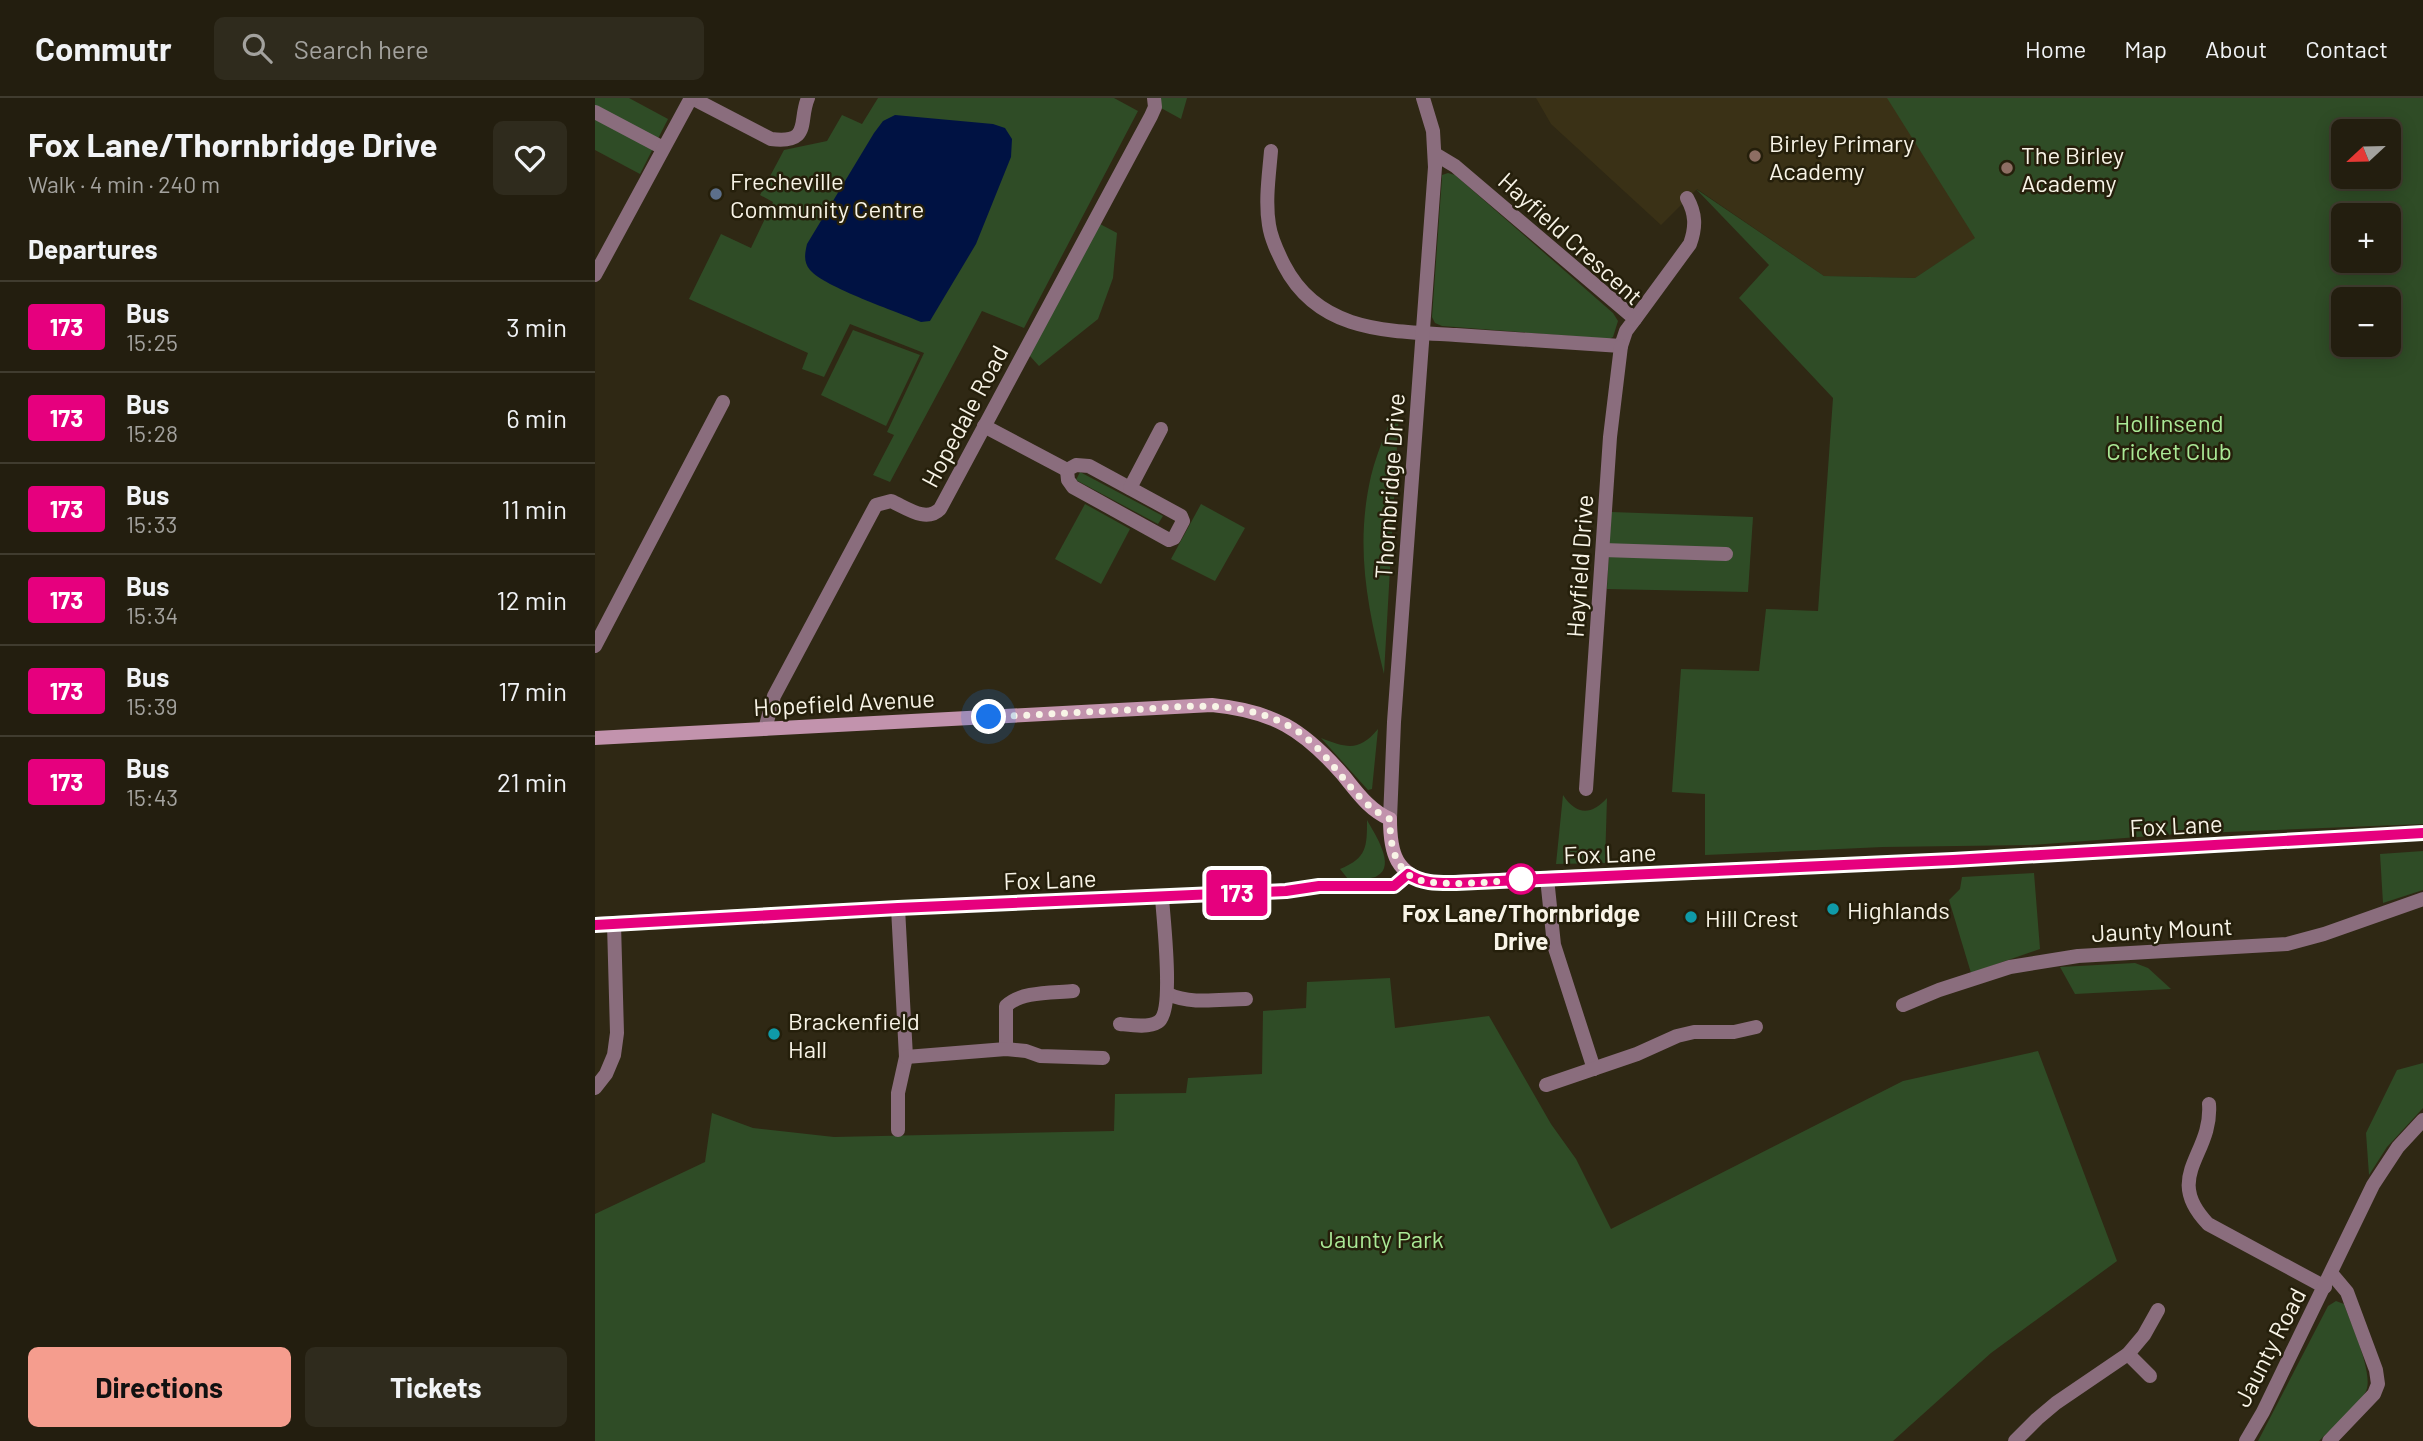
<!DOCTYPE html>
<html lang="en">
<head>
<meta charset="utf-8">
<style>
	:root { --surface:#231e0f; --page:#2f2b1d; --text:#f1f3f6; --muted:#a3a29e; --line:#403c2f; --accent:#f59d8e }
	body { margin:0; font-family:Barlow,sans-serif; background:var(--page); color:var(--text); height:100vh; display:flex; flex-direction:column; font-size:26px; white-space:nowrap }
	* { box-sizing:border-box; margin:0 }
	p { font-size:23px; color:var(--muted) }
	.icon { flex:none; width:38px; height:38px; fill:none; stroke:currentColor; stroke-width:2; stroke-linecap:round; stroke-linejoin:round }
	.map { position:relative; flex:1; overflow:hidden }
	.details { display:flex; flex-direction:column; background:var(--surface); width:595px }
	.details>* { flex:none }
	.badge { padding:0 14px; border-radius:5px; font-size:24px; line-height:46px }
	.needle { width:46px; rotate:248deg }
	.buttons { position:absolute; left:1736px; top:21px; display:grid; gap:14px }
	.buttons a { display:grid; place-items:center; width:70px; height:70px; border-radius:10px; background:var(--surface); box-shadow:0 4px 18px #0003,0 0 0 2px var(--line); font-size:35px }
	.you { position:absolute; width:35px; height:35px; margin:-18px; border:5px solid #fff; border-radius:50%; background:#1a73e8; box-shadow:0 0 0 10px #1a73e833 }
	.map>.badge { position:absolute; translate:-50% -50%; box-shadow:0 0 0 4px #fff }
	h2 { padding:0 28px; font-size:26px; line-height:63px }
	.round { display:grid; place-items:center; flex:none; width:74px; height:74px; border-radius:10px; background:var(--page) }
	.headline { display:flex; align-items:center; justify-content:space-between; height:119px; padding:0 28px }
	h1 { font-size:33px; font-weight:700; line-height:52px }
	.cta { display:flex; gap:14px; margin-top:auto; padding:14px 28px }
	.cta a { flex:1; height:80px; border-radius:10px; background:var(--accent); color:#111; font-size:28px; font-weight:700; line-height:80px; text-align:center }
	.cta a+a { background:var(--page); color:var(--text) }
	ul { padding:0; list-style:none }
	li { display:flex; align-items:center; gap:21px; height:91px; padding:0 28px; border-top:2px solid var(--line) }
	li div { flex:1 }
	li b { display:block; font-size:26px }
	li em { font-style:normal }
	li .badge { min-width:77px; font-weight:700; text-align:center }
	header { display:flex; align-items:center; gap:42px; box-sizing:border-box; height:98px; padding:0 35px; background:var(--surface); border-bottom:2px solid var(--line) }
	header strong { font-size:33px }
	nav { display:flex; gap:38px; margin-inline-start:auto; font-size:24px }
	.search { width:490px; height:63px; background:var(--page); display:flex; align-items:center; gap:18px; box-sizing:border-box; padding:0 24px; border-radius:10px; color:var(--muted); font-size:26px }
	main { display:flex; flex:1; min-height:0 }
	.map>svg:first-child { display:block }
	.built { fill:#3a3116 }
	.green { fill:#2f4c26; fill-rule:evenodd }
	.water { fill:#001243 }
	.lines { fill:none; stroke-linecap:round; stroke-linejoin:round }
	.street { stroke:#8a6d7d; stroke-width:14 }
	.secondary { stroke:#c293ad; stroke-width:14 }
	.line-casing { stroke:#fff; stroke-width:16 }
	.line { stroke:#e6007e; stroke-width:10 }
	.walk { stroke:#f8f4e7; stroke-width:7; stroke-dasharray:0 12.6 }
	.education-dot { fill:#8d6e63; stroke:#251f0b; stroke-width:2.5 }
	.service-dot { fill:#5c6f8a; stroke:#251f0b; stroke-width:2.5 }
	.stop-dot { fill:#fff; stroke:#e6007e; stroke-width:3.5 }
	.culture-dot { fill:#0f9aa8; stroke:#251f0b; stroke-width:2.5 }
	.labels { text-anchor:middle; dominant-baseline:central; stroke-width:5; stroke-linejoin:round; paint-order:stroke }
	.poi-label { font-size:24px; fill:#f8f4e7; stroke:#251f0b; text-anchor:start }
	.street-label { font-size:24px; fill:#f8f4e7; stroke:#251f0b }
	.park-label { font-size:24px; fill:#aae996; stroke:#251f0b }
	.stop-label { font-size:24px; font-weight:bold; fill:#f8f4e7; stroke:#251f0b }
</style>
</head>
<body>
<header>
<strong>Commutr</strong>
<div class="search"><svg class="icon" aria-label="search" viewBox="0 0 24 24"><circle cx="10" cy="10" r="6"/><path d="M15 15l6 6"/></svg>Search here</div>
<nav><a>Home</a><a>Map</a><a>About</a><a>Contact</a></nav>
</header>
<main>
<section class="details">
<div class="headline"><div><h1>Fox Lane/Thornbridge Drive</h1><p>Walk · 4 min · 240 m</p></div><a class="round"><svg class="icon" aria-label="heart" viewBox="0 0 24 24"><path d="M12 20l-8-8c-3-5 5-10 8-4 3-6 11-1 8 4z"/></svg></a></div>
<h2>Departures</h2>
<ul>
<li><span class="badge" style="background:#e6007e;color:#fff">173</span><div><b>Bus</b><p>15:25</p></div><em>3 min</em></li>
<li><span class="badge" style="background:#e6007e;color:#fff">173</span><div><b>Bus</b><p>15:28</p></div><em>6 min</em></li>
<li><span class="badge" style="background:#e6007e;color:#fff">173</span><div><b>Bus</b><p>15:33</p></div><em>11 min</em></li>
<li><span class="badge" style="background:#e6007e;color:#fff">173</span><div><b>Bus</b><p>15:34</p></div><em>12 min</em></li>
<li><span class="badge" style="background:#e6007e;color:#fff">173</span><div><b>Bus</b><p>15:39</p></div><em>17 min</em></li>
<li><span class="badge" style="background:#e6007e;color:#fff">173</span><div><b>Bus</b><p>15:43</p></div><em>21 min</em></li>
</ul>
<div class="cta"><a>Directions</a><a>Tickets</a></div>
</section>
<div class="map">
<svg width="1828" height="1343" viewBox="0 0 1828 1343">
	<rect width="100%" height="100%" fill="#2f2814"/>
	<path class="built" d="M941,0H1594L1320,180L1229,178L1102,91L1066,127L956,26Z"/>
	<g class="green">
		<path d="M0,0H34L73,21L45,76L0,52Z"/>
		<path d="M283,0H519L543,13L429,230L387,213L295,384L278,377L299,337L292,334L329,255L255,226L229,279L207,271L213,255L94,201L126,136L156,150L178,104L165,97L189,52L232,43L247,17L267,26Z"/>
		<path d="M564,0H592L586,21L566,10Z"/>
		<path d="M1292,0H1828V726L1583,736L1437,747L1288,749L1110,757V696L1077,694L1086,571L1164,573L1171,511L1223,513L1238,300L1144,200L1174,167L1101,91L1229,178L1320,180L1380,140ZM1748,33H1794V79H1748ZM1748,117H1794V163H1748ZM1748,201H1794V247H1748Z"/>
		<path d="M853,75L860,77L1018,215L1023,223L1018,239L1014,241L847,228L840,225L837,219L847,80V77Z"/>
		<path d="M505,126L522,135L518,180L503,221L444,268L434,257Z"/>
		<path d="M258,232L325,257L291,328L226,297Z"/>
		<path d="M805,296L789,576C772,507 760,448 776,378C783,350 796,323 805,296Z"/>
		<path d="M485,374L568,418L563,426L481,382Z"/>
		<path d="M490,406L535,431L506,486L460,461Z"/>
		<path d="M606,406L650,430L620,483L576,461Z"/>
		<path d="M1016,414L1158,419L1153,494L1012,491Z"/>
		<path d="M783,631L777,691L773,692L726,640C752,650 764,654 783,631Z"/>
		<path d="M968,697C981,717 996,718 1012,700L1010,765L961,766Z"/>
		<path d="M772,722C779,735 802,768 782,778C775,782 761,780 753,781L745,771C772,760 772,749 772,722Z"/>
		<path d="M1828,753V792L1788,805L1785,756Z"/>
		<path d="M1439,775L1445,851L1376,875L1354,802L1365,791L1367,779Z"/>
		<path d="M1540,865L1553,870L1576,891L1480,896L1465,869Z"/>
		<path d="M795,880L800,930L894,918L956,1026L981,1061L1016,1131L1308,983L1443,953L1522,1163L1396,1255L1298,1343H0V1116L110,1064L117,1015L158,1030L239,1039L519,1033L520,996L591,995L593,980L667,976L668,913L711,910L712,884Z"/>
		<path d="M1828,965V1010L1792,1049L1774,1077L1771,1035L1802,972Z"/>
		<path d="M1741,1203L1749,1206C1755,1224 1781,1279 1770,1295C1761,1310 1737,1330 1724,1343H1663L1733,1208Z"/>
	</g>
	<path class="water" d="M300,17L398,26L410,30L417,41L416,59L381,146L335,223L326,224C303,214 229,189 215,172C208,164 210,155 212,146L279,35L288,23Z"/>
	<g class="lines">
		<g class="street">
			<path d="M97,0L176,41C217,46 203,23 213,0"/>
			<path d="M0,14L68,50"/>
			<path d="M676,53C674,77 670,103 674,127C676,141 683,155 689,167C724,235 794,233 861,237C916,241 971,244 1026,248L1031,233L1040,221L860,68L840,56"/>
			<path d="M0,177L96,0"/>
			<path d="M1040,221L1095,146C1101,129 1101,116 1092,100"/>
			<path d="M389,328L472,372"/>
			<path d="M481,367L494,368L586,418L588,423L579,440L574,442L478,389L473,382L472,372Z"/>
			<path d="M535,390L566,331"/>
			<path d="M1008,452L1131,456"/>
			<path d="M0,548L128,304"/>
			<path d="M170,631L179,598L281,407L296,403C312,410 331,425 345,411L556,18L560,9L559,0"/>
			<path d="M991,691L1015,339L1026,248"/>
			<path d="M795,721L799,624L840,69L838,33L828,0"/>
			<path d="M952,780L959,847L999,971"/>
			<path d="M303,810L311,959L303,995V1032"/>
			<path d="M0,826L303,810L691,793L724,788H795L805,784L813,776"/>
			<path d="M573,896C596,907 626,901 651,901"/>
			<path d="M1308,907L1344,892L1415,869L1483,858L1692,846L1729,836L1828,801"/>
			<path d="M525,926C535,927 554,930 563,924C580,914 568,820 567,799"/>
			<path d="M411,951V908C426,893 458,895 478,893"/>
			<path d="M311,959L411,951L431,953L445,958L508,960"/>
			<path d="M951,987L1042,956L1082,938L1099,934H1139L1161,929"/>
			<path d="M0,990L11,976L19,957L22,935L19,826"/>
			<path d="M1614,1006C1618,1057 1567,1078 1613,1126L1730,1189"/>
			<path d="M1533,1256L1555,1278"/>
			<path d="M1420,1343L1442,1321L1461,1305L1533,1256L1549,1237L1563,1212"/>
			<path d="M1651,1343L1668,1314L1778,1087L1803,1049L1828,1022"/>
			<path d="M1734,1343L1779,1296L1783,1286L1781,1272L1752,1194L1736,1175"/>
		</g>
		<path class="secondary" d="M0,640L617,607C678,613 708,631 748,677C762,694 774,712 795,721C795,756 801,776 836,785L1341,763L1828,735"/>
	</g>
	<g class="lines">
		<g class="line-casing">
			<path id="line" d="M0,827L303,810L691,793L724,788H799L813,776C828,786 844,785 861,785L1358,762L1828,735"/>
		</g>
		<use href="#line" class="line"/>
		<path class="walk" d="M394,619C440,617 486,614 532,612C592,609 645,599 699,631C737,654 757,705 795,721C795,741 797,763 814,777C832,792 904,783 929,781H926"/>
	</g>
	<g class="education-dot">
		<circle cx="1160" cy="58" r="7"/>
		<circle cx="1412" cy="70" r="7"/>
	</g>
	<circle class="service-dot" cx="121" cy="96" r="7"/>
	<circle class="stop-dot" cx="926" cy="781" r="14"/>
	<g class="culture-dot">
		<circle cx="1238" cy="811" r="7"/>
		<circle cx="1096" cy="819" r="7"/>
		<circle cx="179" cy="936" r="7"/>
	</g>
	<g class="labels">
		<g class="poi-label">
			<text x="1174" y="44">Birley Primary<tspan x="1174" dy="28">Academy</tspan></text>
			<text x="1426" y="56">The Birley<tspan x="1426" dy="28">Academy</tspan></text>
			<text x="135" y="82">Frecheville<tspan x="135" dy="28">Community Centre</tspan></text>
			<text x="1252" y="811">Highlands</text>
			<text x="1110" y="819">Hill Crest</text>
			<text x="193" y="922">Brackenfield<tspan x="193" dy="28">Hall</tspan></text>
		</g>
		<g class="street-label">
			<text transform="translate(976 140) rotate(42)">Hayfield Crescent</text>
			<text transform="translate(369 318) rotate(-62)">Hopedale Road</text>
			<text transform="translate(794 388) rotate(-86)">Thornbridge Drive</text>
			<text transform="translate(984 468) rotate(-86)">Hayfield Drive</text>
			<text transform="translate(249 604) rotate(-3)">Hopefield Avenue</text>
			<text transform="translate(1581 727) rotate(-3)">Fox Lane</text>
			<text transform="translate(1015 755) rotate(-2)">Fox Lane</text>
			<text transform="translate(455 781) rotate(-2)">Fox Lane</text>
			<text transform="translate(1567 831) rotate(-3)">Jaunty Mount</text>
			<text transform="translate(1674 1249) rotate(-63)">Jaunty Road</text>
		</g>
		<g class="park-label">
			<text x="1574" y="324">Hollinsend<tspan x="1574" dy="28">Cricket Club</tspan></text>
			<text x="787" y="1140">Jaunty Park</text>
		</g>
		<g class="stop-label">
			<text x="926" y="814">Fox Lane/Thornbridge<tspan x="926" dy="28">Drive</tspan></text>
		</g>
	</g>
</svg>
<div class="buttons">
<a><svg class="needle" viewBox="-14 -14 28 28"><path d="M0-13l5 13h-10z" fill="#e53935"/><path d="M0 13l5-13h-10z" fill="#a3a29e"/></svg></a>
<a>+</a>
<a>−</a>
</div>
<div class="you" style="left:394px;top:619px"></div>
<b class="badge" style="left:642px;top:795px;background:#e6007e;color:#fff">173</b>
</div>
</main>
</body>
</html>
